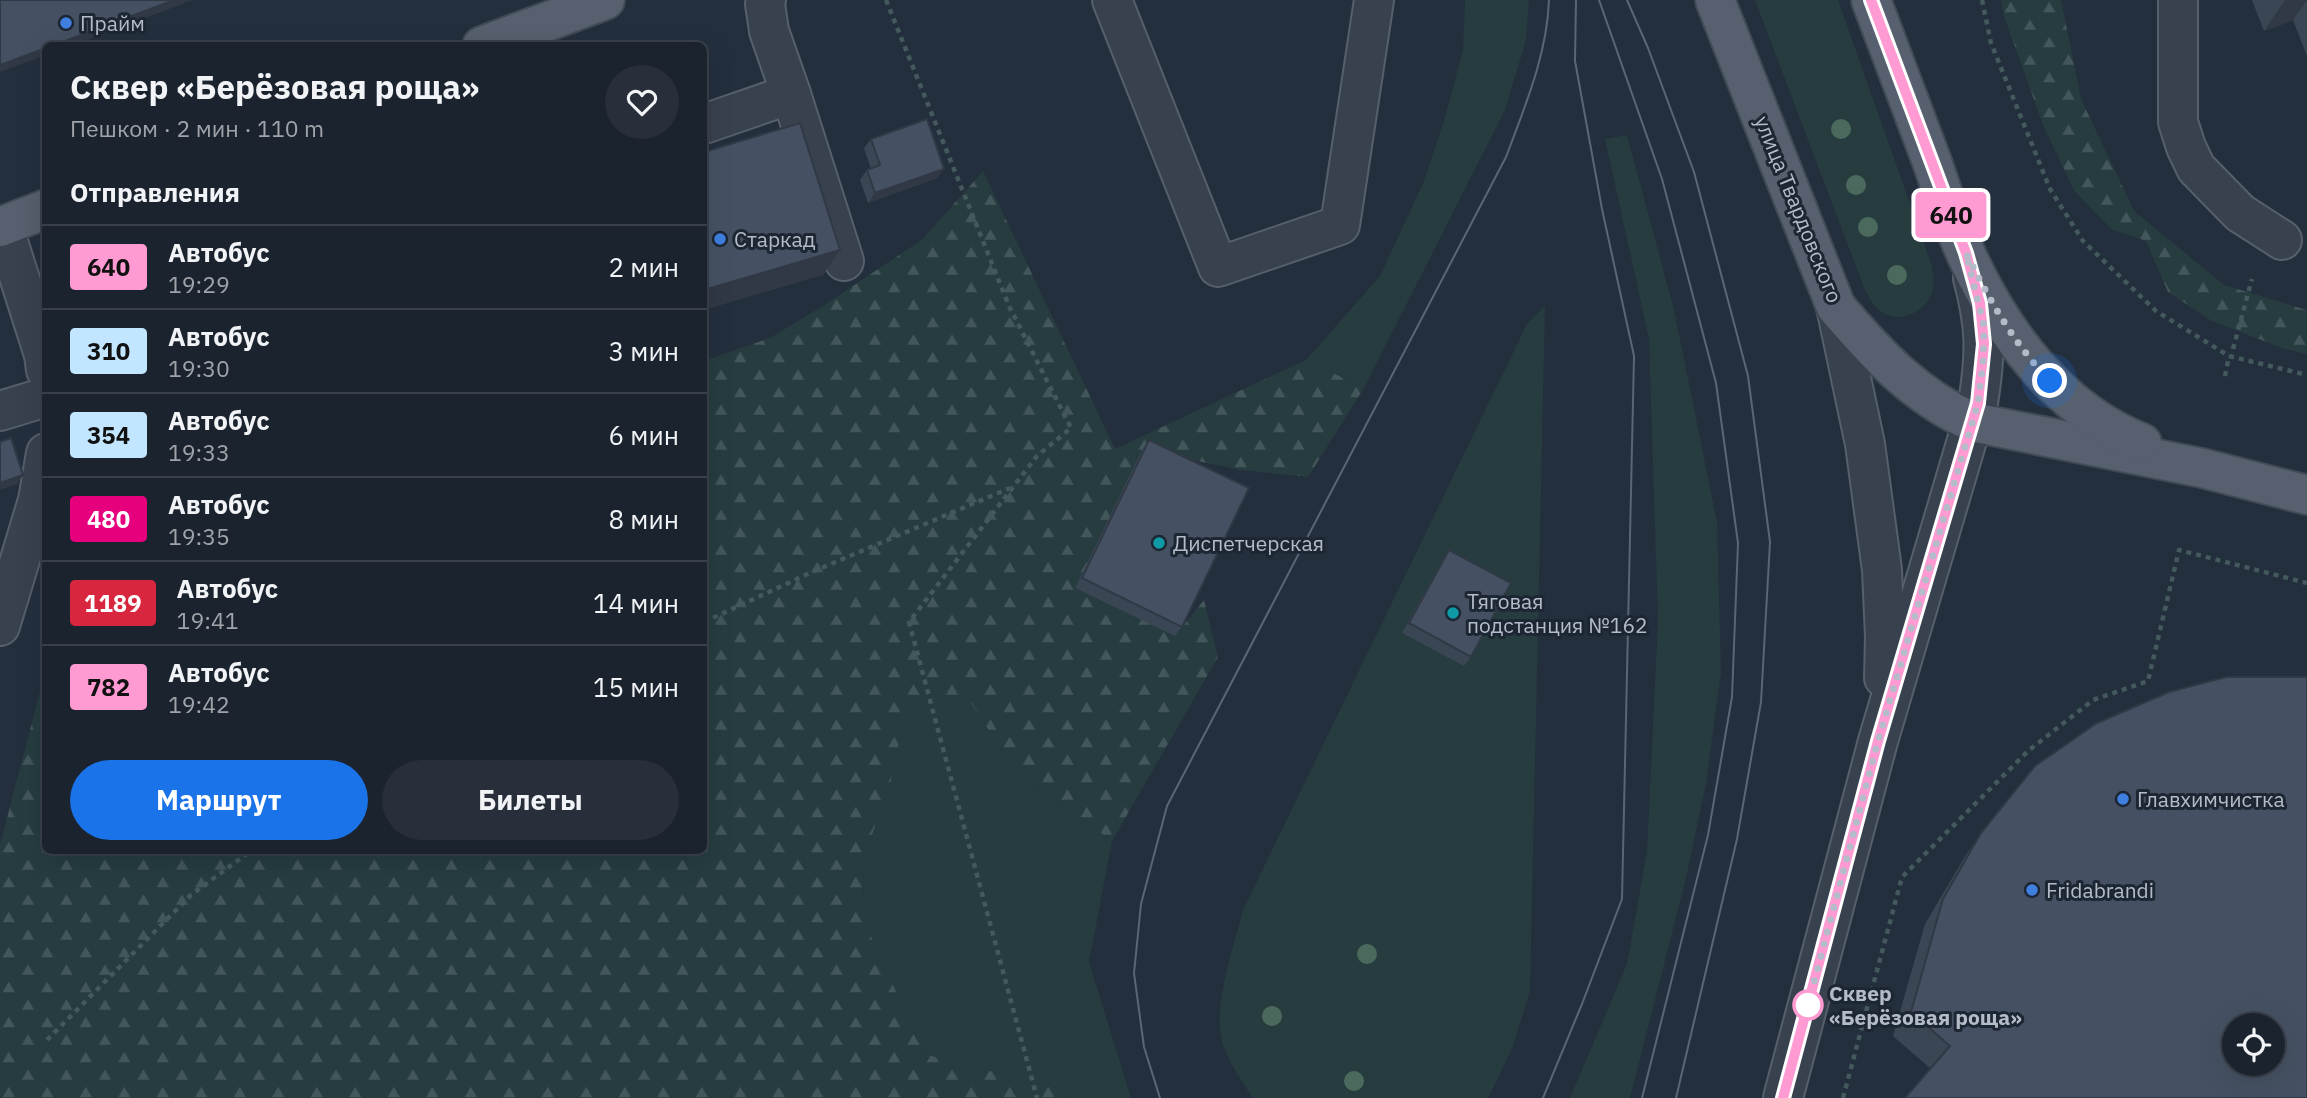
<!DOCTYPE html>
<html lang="ru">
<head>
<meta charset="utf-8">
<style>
	:root { --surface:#1b232e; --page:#282f3a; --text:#f1f3f6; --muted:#a0a4aa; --line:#39404a; --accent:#1a73e8 }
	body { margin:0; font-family:"IBM Plex Sans",sans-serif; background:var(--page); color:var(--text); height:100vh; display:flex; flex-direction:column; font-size:26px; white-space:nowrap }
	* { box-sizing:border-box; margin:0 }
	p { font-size:23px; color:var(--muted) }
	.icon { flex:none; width:38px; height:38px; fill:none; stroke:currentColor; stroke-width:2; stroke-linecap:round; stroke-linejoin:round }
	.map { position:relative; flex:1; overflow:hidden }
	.details { position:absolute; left:42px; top:42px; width:665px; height:812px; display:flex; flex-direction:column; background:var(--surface); border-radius:10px; box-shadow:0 7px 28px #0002,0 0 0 2px var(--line) }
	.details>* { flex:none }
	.badge { padding:0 14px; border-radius:5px; font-size:24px; line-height:46px }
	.fabs { position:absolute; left:2222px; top:1013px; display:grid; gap:14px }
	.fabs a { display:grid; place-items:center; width:63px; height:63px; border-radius:50%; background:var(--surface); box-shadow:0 7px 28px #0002,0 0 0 2px var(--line); font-size:35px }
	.you { position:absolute; width:35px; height:35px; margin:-18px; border:5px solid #fff; border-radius:50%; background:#1a73e8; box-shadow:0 0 0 10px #1a73e833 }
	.map>.badge { position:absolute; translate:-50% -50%; box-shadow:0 0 0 4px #fff }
	h2 { padding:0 28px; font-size:26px; line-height:63px }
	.round { display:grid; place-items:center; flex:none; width:74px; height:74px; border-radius:37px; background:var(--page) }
	.headline { display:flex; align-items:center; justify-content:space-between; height:119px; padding:0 28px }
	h1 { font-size:33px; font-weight:700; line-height:52px }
	.primary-button { display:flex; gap:14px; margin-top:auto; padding:14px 28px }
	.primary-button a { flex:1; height:80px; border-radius:42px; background:var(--accent); color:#fff; font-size:28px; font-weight:700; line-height:80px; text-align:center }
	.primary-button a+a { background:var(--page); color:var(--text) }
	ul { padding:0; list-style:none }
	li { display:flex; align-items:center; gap:21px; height:84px; padding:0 28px; border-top:2px solid var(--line) }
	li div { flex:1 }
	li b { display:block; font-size:26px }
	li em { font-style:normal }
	li .badge { min-width:77px; font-weight:700; text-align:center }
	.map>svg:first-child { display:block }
	.green { fill:#263c3f }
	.forest { fill:url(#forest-firs) }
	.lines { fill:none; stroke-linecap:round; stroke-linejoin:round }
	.minor-casing { stroke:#565f6c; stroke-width:42 }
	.major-casing { stroke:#414a57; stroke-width:42 }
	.path { stroke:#44595c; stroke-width:4.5; stroke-dasharray:5 5; stroke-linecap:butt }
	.minor { stroke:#38414e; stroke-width:38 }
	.major { stroke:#56606e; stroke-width:38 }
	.tram { stroke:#5a6575; stroke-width:2 }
	.tree { fill:#4b6a5d }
	.wall { fill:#3b4654 }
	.shaded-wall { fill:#303945 }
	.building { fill:#455162; stroke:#303945; stroke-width:2; fill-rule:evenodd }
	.line-casing { stroke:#fff; stroke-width:16 }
	.line { stroke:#ff9ad2; stroke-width:10 }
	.walk { stroke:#b4bcc9; stroke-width:7; stroke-dasharray:0 12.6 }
	.shop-dot { fill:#3f7fe0; stroke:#1d2633; stroke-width:2.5 }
	.culture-dot { fill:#0f9aa8; stroke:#1d2633; stroke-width:2.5 }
	.stop-dot { fill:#fff; stroke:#ff9ad2; stroke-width:3.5 }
	.labels { text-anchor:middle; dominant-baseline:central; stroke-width:6; stroke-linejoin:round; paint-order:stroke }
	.poi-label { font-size:21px; fill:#b4bcc9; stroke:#1d2633; text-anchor:start }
	.street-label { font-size:21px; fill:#b4bcc9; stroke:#1d2633 }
	.stop-label { font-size:21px; font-weight:bold; fill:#b4bcc9; stroke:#1d2633; text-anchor:start }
</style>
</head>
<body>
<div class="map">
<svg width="2307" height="1098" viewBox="0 0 2307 1098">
	<defs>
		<pattern id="forest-firs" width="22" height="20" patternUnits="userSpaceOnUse" patternTransform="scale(1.75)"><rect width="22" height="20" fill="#263c3f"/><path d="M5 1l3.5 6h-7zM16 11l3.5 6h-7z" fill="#435659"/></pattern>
	</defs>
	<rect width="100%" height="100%" fill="#242f3e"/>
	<g class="green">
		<path d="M1465,0H1529L1526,40L1505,110L1364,388L1306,360L1380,276L1424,181L1444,121L1463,50Z"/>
		<path d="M1755,0H1838L1932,266C1933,275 1935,285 1932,293C1924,313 1899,324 1881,312C1874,307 1869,297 1865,290Z"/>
		<path d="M1627,135L1674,310L1717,522L1721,673L1706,783L1686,878L1630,1098H1570L1627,964L1647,852L1658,621L1649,339L1605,139Z"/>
		<path d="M1545,306L1530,991L1512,1049L1488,1098H1253C1242,1082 1230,1064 1223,1045C1211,1011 1234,945 1243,910L1527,324Z"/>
		<path d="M908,699L969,700L1018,775L1112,841L1089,962L1131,1098H1072L1057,1088L924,1054L865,923L862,861L889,790Z"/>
	</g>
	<g class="forest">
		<path d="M2001,0H2061L2081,99L2134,211L2224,285L2307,310V354L2285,349L2212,321L2168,292L2146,241L2111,229L2074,190L2043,125L2004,16Z"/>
		<path d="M983,171L1115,449L1306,360L1364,388L1308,477L1242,470L1142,450L1175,636L1204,600L1218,657L1112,841L1018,775L969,700H908L889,790L862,861L865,923L924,1054L1057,1088L1072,1098H0V845L45,672L46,850H704V361L770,338L823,306L923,239Z"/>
	</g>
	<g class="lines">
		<g class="minor-casing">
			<g id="minor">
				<path d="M1112,0L1218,267L1340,225L1374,0"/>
				<path d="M2178,0V122L2186,147L2196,168L2240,213L2282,240"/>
				<path d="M791,94L844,261"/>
				<path d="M704,124L791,94L769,31L765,4L766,0"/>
				<path d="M3,226L44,355L46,370"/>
				<path d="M1836,307L1865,444L1882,570L1885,637L1884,678"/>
				<path d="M0,411L46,397"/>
				<path d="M0,626L38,500L46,453"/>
				<path d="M1783,1098L1878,741L1978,403C1986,354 1986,326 1973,278"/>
			</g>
		</g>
		<g class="major-casing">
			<g id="major">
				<path d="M1715,0L1836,307C1877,355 1914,395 1972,422L2202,468L2307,495"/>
				<path d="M1871,0C1891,53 1911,106 1931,159C1942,190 1952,223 1966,254C2002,333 2058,410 2142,443"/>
				<path d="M482,46L605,0"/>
				<path d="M0,227L46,209"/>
			</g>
		</g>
		<g class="path">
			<path d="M886,0L1009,306L1071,428L1037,456L909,622L1037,1098"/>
			<path d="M1982,0L1991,43L2050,189L2083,241L2156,311L2229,356L2307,375"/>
			<path d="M2233,349L2252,279"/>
			<path d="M2225,376L2229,356"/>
			<path d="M704,622L812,572L1010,488"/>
			<path d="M47,1040L191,895L252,850"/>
			<path d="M1843,1098L1902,877L2028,751L2093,700L2148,681L2179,550L2307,583"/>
		</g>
		<use href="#minor" class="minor"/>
		<use href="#major" class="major"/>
		<g class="tram">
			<path d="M1599,0L1662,179L1716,383L1738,543L1732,697L1708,835L1642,1098"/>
			<path d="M1627,0L1648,48L1694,172L1748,376L1770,542L1761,702L1737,839L1676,1098"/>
			<path d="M1160,1098L1144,1047L1134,973L1141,904L1167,806L1506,157C1525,106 1547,55 1549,0"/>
			<path d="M1543,1098L1582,1004L1622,899L1634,356L1602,209L1575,61L1576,0"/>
		</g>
	</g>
	<g class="tree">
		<circle cx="1841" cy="129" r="10"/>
		<circle cx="1856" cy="185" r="10"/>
		<circle cx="1868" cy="227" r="10"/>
		<circle cx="1897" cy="275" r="10"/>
		<circle cx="1367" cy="954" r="10"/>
		<circle cx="1272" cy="1016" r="10"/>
		<circle cx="1354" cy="1081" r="10"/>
	</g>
	<g class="wall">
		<path d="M2252,0H2307V56L2293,20L2264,31Z"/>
		<path d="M871,139L937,178L868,203L860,180L867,170L871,169L864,148Z"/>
		<path d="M1149,440L1182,627L1175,636L1075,588L1142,450Z"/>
		<path d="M1449,550L1471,657L1464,666L1402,633L1443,559Z"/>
		<path d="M1981,833L2307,1098L1931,1069L1893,1036L1925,924L1964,858Z"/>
	</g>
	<g class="shaded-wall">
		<path d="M174,0H193L71,46H52Z"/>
		<path d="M2285,0H2307L2293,20L2264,31Z"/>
		<path d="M46,48V55L0,72V65Z"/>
		<path d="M944,169L937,178L868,203L875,193Z"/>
		<path d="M840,250L823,275L704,310V290Z"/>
		<path d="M23,475L17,484L0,490V483Z"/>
	</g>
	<g class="building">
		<path d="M0,0H174L52,46H46V48L0,65Z"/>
		<path d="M927,119L944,169L875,193L867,170L880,165L871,139Z"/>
		<path d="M800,123L840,250L704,290V152Z"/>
		<path d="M11,438L23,475L0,483V442Z"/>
		<path d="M1149,440L1249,488L1182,627L1082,578Z"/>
		<path d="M1449,550L1511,583L1471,657L1409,623Z"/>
		<path d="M2226,677H2307V1098H1905L1950,1046L1911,1012L1943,899L1981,833L2035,766L2097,723L2169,692ZM2235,1026H2273V1064H2235Z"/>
	</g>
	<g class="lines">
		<g class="line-casing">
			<path id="line" d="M1783,1098L1878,741L1978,403L1984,344L1980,303L1966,253L1871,0"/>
		</g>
		<use href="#line" class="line"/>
		<path class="walk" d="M1808,1005L1878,741L1978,403L1983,363L1984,326L1966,253C1989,299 2014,344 2050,381"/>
	</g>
	<g class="shop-dot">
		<circle cx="66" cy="23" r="7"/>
		<circle cx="720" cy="239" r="7"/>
		<circle cx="2123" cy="799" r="7"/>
		<circle cx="2032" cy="890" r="7"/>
	</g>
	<g class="culture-dot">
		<circle cx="1159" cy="543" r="7"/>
		<circle cx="1453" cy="613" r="7"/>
	</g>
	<circle class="stop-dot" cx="1808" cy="1005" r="14"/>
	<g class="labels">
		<g class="poi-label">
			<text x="80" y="23">Прайм</text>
			<text x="734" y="239">Старкад</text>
			<text x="1173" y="543">Диспетчерская</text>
			<text x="1467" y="601">Тяговая<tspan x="1467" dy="24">подстанция №162</tspan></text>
			<text x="2137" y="799">Главхимчистка</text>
			<text x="2046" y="890">Fridabrandi</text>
		</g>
		<g class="street-label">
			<text transform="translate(1799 209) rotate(68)">улица Твардовского</text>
		</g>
		<g class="stop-label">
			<text x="1829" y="993">Сквер<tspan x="1829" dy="24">«Берёзовая роща»</tspan></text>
		</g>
	</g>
</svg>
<div class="fabs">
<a><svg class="icon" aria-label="locate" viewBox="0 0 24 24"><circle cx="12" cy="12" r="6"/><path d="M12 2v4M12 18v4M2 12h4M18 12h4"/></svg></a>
</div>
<div class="you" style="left:2050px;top:381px"></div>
<b class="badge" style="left:1951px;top:215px;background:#ff9ad2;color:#111">640</b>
<section class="details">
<div class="headline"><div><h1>Сквер «Берёзовая роща»</h1><p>Пешком · 2 мин · 110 m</p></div><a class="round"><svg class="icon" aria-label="heart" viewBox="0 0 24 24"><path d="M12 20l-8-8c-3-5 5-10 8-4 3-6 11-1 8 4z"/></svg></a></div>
<h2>Отправления</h2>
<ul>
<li><span class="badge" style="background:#ff9ad2;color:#111">640</span><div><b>Автобус</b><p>19:29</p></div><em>2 мин</em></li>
<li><span class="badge" style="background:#c2e6ff;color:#111">310</span><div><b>Автобус</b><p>19:30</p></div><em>3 мин</em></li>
<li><span class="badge" style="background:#c2e6ff;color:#111">354</span><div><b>Автобус</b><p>19:33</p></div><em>6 мин</em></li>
<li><span class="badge" style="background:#e6007e;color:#fff">480</span><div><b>Автобус</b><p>19:35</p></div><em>8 мин</em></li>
<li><span class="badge" style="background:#d7263d;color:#fff">1189</span><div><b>Автобус</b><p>19:41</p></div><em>14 мин</em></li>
<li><span class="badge" style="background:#ff9ad2;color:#111">782</span><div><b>Автобус</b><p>19:42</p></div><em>15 мин</em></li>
</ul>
<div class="primary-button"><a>Маршрут</a><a>Билеты</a></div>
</section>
</div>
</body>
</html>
